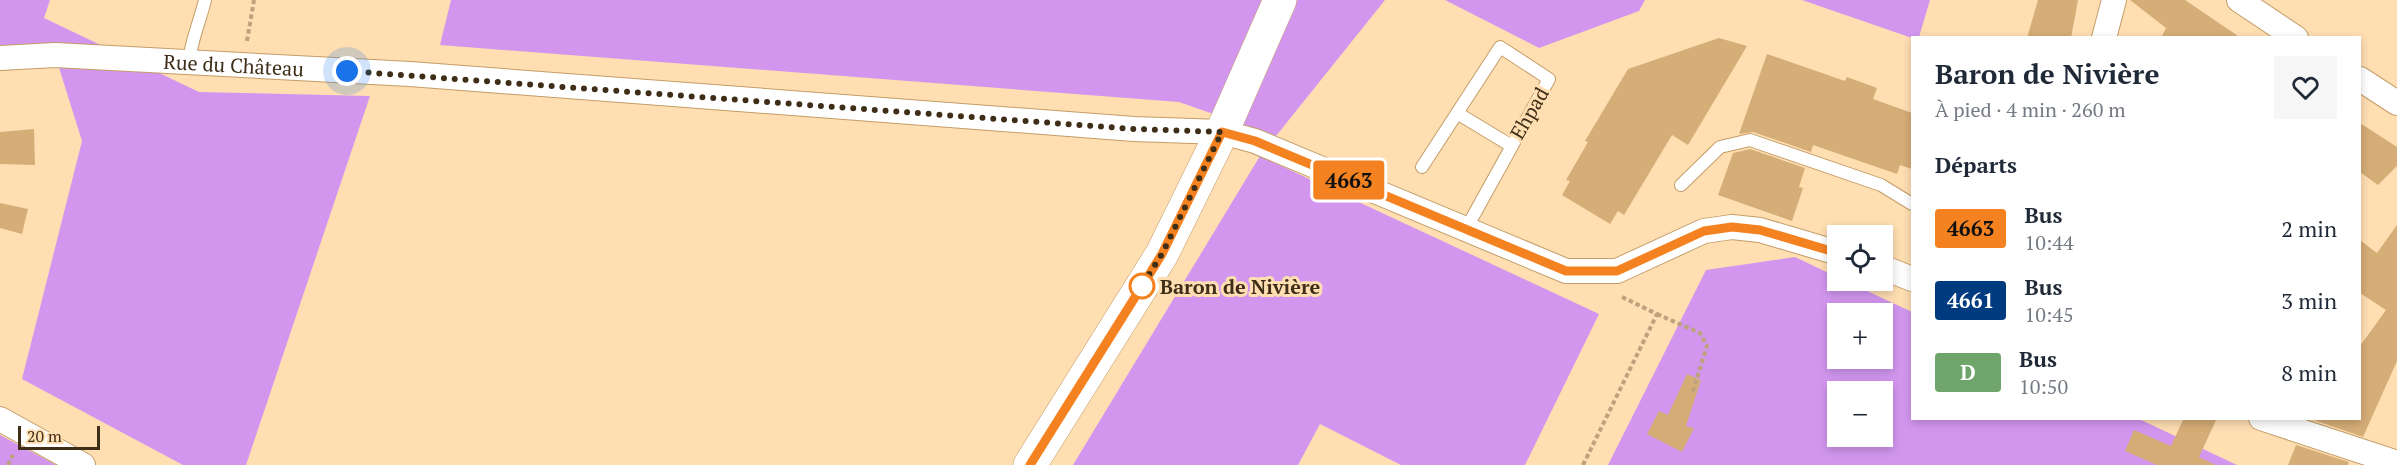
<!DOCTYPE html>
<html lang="fr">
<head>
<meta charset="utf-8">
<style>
	:root { --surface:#fff; --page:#f6f6f7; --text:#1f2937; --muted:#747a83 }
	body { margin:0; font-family:"PT Serif",serif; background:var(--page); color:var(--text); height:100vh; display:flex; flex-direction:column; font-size:22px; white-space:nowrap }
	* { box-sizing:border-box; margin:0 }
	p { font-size:20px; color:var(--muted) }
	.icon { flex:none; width:33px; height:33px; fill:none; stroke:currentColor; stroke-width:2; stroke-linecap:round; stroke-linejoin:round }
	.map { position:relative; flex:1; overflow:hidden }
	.drawer { position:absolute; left:1911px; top:36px; width:450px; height:384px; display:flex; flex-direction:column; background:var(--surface); border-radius:0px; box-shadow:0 3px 9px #0003 }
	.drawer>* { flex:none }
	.badge { padding:0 12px; border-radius:4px; font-size:21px; line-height:39px }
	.buttons { position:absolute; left:1827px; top:225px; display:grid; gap:12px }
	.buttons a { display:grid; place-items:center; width:66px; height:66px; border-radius:0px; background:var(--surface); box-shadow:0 3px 9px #0003; font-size:30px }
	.scale { position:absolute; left:18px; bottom:15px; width:82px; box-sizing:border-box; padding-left:6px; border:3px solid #3e2e17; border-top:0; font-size:16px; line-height:21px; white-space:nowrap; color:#3e2e17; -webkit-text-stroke:4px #ffdeb2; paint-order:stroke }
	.you { position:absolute; width:30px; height:30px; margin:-15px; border:4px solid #fff; border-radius:50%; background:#1a73e8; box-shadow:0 0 0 9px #1a73e833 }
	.map>.badge { position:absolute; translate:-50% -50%; box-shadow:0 0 0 3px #fff }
	h2 { padding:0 24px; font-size:22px; line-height:54px }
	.round { display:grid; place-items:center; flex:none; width:63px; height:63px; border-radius:0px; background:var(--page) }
	.overview { display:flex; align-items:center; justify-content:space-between; height:102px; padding:0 24px }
	h1 { font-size:28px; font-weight:700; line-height:45px }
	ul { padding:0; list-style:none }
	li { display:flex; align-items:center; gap:18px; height:72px; padding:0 24px }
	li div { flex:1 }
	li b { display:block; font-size:22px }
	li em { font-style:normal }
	li .badge { min-width:66px; font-weight:700; text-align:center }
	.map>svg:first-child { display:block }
	.green { fill:#d296ef; fill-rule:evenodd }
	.building { fill:#d5ad77 }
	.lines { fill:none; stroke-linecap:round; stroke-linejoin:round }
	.service-casing { stroke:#c49d67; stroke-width:14 }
	.minor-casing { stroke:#c49d67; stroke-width:26 }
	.primary-casing { stroke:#c49d67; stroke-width:34 }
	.path { stroke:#bda27d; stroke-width:4; stroke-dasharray:4.5 3; stroke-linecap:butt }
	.service { stroke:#fff; stroke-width:12 }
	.minor { stroke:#fff; stroke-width:24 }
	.primary { stroke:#fff; stroke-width:33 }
	.line-casing { stroke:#fff; stroke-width:14 }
	.line { stroke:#f58220; stroke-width:9 }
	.walk { stroke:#3e2e17; stroke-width:6; stroke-dasharray:0 10.8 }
	.stop-dot { fill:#fff; stroke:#f58220; stroke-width:3 }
	.labels { text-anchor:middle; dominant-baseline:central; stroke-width:6; stroke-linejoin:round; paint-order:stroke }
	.street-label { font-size:20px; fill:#3e2e17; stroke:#ffdeb2 }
	.stop-label { font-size:20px; font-weight:bold; fill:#3e2e17; stroke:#ffdeb2; text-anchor:start }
</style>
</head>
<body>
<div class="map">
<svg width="2397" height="465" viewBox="0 0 2397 465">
	<rect width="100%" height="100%" fill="#ffdeb2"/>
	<g class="green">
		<path d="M0,0H50L44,18L199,92L370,96L246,465H183L22,379L82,141L55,55L0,58Z"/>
		<path d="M451,0H1385L1276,136L1179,102L440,45Z"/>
		<path d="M1445,0H1645L1639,11L1539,48Z"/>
		<path d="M1802,0H1930L1919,37L1912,38Z"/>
		<path d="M1260,156L1599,314L1525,465H1401L1320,424L1298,465H1073Z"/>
		<path d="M1795,257L1837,277L1838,280L1846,281L1912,312V418L2139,419L2237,465H1608L1706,270ZM1838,314H1882V358H1838ZM1838,392H1882V436H1838Z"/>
		<path d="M0,435L56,465H0Z"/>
	</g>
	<g class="building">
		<path d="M2038,0H2078L2071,38H2027Z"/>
		<path d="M2130,0H2185L2241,38H2161L2166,28Z"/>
		<path d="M1719,38L1747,46L1688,145L1672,135L1624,215L1618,211L1610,224L1562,195L1570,181L1566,180L1588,142L1585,141L1628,69Z"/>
		<path d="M1767,54L1845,81L1847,77L1877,88L1873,99L1912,113V169L1900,165L1897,174L1813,145L1811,152L1753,132L1739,134Z"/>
		<path d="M2360,123L2397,147V166L2378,185L2360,172Z"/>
		<path d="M34,129L35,165L0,164V132Z"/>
		<path d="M1750,149L1805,168L1799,187L1803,188L1792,221L1718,195L1733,153Z"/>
		<path d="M0,203L28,209L22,234L0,228Z"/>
		<path d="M2397,225V361L2363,437L2308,418H2360V346L2386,310L2360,293V240L2377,253Z"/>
		<path d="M1687,374L1701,380L1686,426L1694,428L1682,452L1647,434L1659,411L1668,415Z"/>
		<path d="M2184,418H2217L2199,457L2216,465H2157L2125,451L2134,430L2171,446Z"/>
		<path d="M2296,445L2349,462L2348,465H2288Z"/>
	</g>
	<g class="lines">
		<g class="service-casing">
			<g id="service">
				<path d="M189,62C191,41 200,21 205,0"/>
				<path d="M1457,113L1510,145"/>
				<path d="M1422,167L1500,47L1549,79L1466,229"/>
				<path d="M1681,185L1720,147L1750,140L1881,185L1912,204"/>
			</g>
		</g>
		<g class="minor-casing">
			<g id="minor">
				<path d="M2239,0L2296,38"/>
				<path d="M2104,38L2114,0"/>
				<path id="s1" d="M0,58L55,55L410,74L1134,129L1222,132L1255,141L1566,271H1617L1704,231L1732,227L1760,230L1838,253"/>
				<path d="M2360,79L2397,103"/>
				<path d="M1882,267L1912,279"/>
				<path d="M2261,418L2397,463"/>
				<path d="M0,419L83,465"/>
			</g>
		</g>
		<g class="primary-casing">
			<path id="primary" d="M1030,465L1162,254L1222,132L1280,0"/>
		</g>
		<g class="path">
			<path d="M247,41L254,0"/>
			<path d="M1657,314L1700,333L1707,346L1692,394"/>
			<path d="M8,465L13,455"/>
			<path d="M1583,465L1657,314L1622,297"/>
		</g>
		<use href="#service" class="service"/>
		<use href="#minor" class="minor"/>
		<use href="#primary" class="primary"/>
	</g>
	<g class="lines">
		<g class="line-casing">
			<path id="line" d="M1030,465L1162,254L1222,132L1255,141L1566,271H1617L1704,231L1732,227L1760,230L1838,253"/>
		</g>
		<use href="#line" class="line"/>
		<path class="walk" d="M347,71L1134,129L1222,132L1162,254L1138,292L1142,286"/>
	</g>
	<circle class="stop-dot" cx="1142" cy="286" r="12"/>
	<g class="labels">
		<g class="street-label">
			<text stroke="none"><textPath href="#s1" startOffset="234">Rue du Château</textPath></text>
			<text transform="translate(1529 113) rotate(-60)">Ehpad</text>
		</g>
		<g class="stop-label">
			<text x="1160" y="286">Baron de Nivière</text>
		</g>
	</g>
</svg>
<div class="buttons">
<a><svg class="icon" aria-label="locate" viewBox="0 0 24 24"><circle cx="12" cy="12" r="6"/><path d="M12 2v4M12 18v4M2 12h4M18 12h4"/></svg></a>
<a>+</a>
<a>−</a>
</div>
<div class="scale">20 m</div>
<div class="you" style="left:347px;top:71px"></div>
<b class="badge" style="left:1349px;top:180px;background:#f58220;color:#111">4663</b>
<section class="drawer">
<div class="overview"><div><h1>Baron de Nivière</h1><p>À pied · 4 min · 260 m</p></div><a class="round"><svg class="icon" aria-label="heart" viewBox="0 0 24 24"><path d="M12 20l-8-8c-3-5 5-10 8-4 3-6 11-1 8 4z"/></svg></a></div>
<h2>Départs</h2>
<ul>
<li><span class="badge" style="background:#f58220;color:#111">4663</span><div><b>Bus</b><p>10:44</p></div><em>2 min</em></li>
<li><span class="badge" style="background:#003b80;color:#fff">4661</span><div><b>Bus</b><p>10:45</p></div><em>3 min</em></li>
<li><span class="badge" style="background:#6fa46a;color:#fff">D</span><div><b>Bus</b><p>10:50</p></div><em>8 min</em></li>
</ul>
</section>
</div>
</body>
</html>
